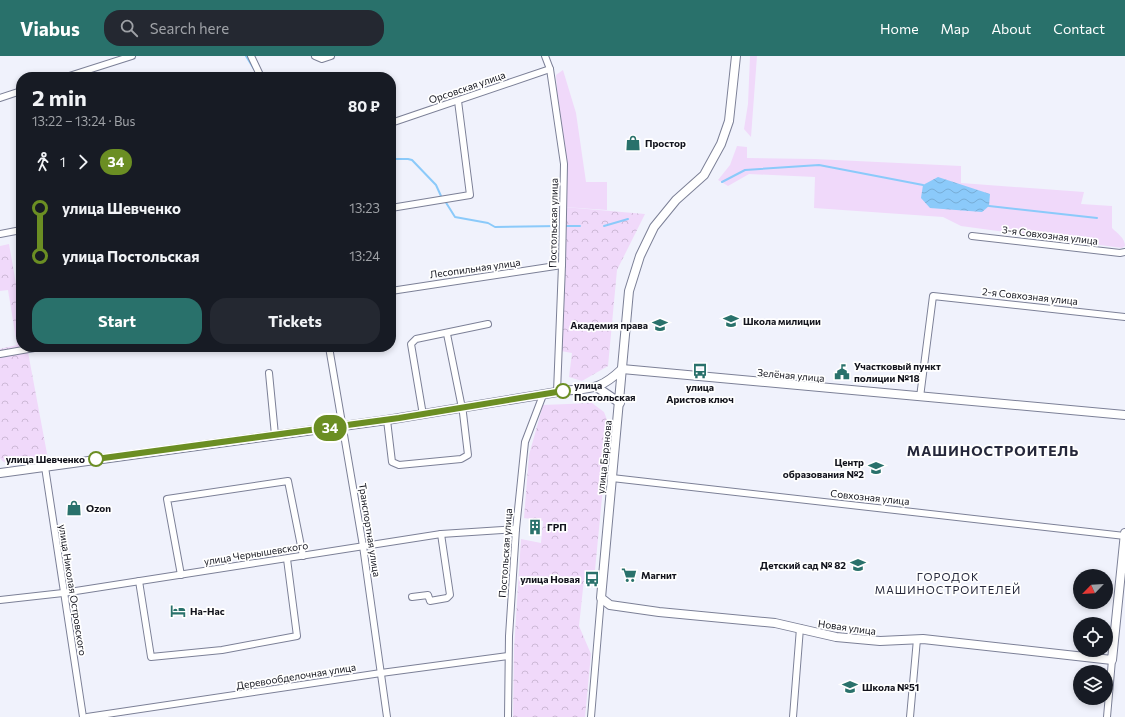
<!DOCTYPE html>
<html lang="en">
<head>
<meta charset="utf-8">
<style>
	:root { --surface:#171b24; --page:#242831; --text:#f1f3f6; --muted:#9ea1a6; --accent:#29716b }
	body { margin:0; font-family:Commissioner,sans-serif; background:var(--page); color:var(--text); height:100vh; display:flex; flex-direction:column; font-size:15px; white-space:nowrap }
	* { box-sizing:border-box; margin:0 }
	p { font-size:13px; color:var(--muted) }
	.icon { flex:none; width:22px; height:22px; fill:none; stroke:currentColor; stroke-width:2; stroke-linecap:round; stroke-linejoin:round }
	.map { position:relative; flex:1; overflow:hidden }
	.details { position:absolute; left:16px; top:16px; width:380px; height:280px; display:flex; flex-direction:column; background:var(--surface); border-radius:16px; box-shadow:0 2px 6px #0003 }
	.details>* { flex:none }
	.badge { padding:0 8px; border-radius:13px; font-size:14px; line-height:26px }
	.needle { width:26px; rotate:245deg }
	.tools { position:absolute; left:1073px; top:513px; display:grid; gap:8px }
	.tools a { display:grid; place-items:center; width:40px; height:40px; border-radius:50%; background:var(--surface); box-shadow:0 2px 6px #0003; font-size:20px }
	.map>.badge { position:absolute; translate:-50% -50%; box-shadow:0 0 0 2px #fff }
	.legs { display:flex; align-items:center; gap:6px; height:44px; padding:0 16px; font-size:13px }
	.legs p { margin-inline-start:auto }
	.summary { display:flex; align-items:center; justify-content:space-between; height:68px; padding:0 16px }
	h1 { font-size:22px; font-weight:700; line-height:30px }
	.primary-button { display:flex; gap:8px; margin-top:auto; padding:8px 16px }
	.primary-button a { flex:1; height:46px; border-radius:16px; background:var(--accent); color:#fff; font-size:16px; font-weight:700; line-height:46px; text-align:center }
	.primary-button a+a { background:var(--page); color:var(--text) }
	ul { padding:0 16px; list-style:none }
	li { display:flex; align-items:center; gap:14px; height:48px; font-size:15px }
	li i { display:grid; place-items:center; width:6px; height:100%; margin:0 5px; background:currentColor }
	li i::after { content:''; width:10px; height:10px; margin:-5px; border:3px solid; border-radius:50%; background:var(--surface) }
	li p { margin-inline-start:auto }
	li:first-child i { background:linear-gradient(#0000 50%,currentColor 0) }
	li:last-child i { background:linear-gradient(currentColor 50%,#0000 0) }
	header { display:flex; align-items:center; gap:24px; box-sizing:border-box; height:56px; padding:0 20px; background:var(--accent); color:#fff }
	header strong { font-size:19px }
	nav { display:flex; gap:22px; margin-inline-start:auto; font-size:14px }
	.search { width:280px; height:36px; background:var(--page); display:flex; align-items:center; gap:10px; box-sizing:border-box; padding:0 14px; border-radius:16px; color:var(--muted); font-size:15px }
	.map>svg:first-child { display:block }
	.green { fill:#f0d9fa }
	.forest { fill:url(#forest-crowns) }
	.water { fill:url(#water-waves) }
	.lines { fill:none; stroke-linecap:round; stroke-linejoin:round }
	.stream { stroke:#8bcafa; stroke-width:2 }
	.street-casing { stroke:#7c8097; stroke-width:8 }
	.secondary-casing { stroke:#7c8097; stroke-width:10 }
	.street { stroke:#fff; stroke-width:6 }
	.secondary { stroke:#fff; stroke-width:8 }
	.line-1-casing { stroke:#fff; stroke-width:9 }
	.line-1 { stroke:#6b8e23; stroke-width:6 }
	.stop-1-dot { fill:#fff; stroke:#6b8e23; stroke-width:2 }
	.labels { text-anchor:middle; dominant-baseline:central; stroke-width:3.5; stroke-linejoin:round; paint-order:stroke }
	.street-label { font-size:10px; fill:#13141d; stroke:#fff }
	.poi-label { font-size:10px; font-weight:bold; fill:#13141d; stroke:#fff; text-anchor:start }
	.stop-label { font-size:10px; font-weight:bold; fill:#13141d; stroke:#fff; text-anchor:start }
	.neighbourhood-label { font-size:11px; letter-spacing:1px; fill:#25273a; stroke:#fff }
	.district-label { font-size:14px; font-weight:bold; letter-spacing:1px; fill:#25273a; stroke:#fff }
</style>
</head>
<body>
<header>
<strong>Viabus</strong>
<div class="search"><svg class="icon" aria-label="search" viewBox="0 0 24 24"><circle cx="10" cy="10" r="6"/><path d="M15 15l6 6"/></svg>Search here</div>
<nav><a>Home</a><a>Map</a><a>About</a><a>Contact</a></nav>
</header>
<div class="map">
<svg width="1125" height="661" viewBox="0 0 1125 661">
	<defs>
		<pattern id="forest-crowns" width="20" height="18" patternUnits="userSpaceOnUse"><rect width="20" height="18" fill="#f0d9fa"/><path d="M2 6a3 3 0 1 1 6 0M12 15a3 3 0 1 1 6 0" fill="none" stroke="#cdb9d6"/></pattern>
		<pattern id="water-waves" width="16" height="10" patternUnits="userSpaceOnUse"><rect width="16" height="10" fill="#8bcafa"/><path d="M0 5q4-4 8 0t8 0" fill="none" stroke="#77add6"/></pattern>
	</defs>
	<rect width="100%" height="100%" fill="#f0f2fc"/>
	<g class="green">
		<path d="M750,0H757L751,81L744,73L748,48Z"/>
		<path d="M563,14L576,57L586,126H607V154L564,151L556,19Z"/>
		<path d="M737,90L747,91V102L815,103L961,110V127L1084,136L1081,148L1112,150V172C1117,177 1125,182 1125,190L1122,192L961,170L943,161L814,152L815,121L749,118L728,130L718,124L730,109Z"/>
	</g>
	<g class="forest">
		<path d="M564,151L645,158L617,214L608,310L582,325L569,321L572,297L561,295Z"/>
		<path d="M9,188L21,256V291H27L48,403C36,404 6,414 0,402V293L17,289L8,234L0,235V190Z"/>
		<path d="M592,347L604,356L609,369L595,514L584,523L579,570L591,598L585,661H513L514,593L521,483L541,487L543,465L524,462L529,399L543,349Z"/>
	</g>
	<path class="water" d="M938,121L990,138L989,150L982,156L930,152L921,142L923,129Z"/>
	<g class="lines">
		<g class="stream">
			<path d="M246,0L254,13"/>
			<path d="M391,103H408L412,104L436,129L441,140"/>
			<path d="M722,126L745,114L819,109L923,129"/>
			<path d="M445,145L455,161L488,167L495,171L559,170"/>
			<path d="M989,150L1097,162"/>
			<path d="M566,170H580"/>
			<path d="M604,170L628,163"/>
		</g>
		<g class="street-casing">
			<g id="street">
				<path d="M251,0L261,21"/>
				<path d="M315,0L322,3L331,0"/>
				<path d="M545,0L550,13L564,108L562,209L557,336"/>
				<path d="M66,21L132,0"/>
				<path d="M0,42L21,35"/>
				<path d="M391,67L550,13"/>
				<path d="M391,152L470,139L458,45"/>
				<path d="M0,178L21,174"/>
				<path d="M972,180L1120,197L1125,196"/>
				<path d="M391,235L562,209"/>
				<path d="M329,291L363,490L387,661"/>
				<path d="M0,298L40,291"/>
				<path d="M269,317L275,379"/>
				<path d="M920,341L933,240L1125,261"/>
				<path d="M423,359L411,288L416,283L488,268"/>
				<path d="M387,364L392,406L399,409L461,403L468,399L463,357L447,278"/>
				<path d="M45,411L83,661"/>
				<path d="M612,422L1125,480"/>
				<path d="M181,519L167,443L288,425L303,500"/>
				<path d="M139,525L151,601L222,594L297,580L287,503"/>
				<path d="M412,541L428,539L430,545L447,542L450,539L441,478"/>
				<path d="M0,544L63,537L441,478L516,473"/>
				<path d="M87,661L381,617L508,600"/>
				<path d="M508,661L509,580L516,473L525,386L543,339"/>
				<path d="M591,661L601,542"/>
				<path d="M793,661L800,572"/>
				<path d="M910,661L917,583"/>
				<path d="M1107,661L1112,604"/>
			</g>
		</g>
		<g class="secondary-casing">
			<g id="secondary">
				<path d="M736,0L729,65L721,88L704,119L676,144L654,171L640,200L629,235L601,542L610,549L659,556L775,567L836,581L880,585L923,583L1112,604L1125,477"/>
				<path d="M622,313L1125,359"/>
				<path d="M598,332L620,347"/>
				<path d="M0,417L387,364L563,335C592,332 600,334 622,313"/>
			</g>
		</g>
		<use href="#street" class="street"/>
		<use href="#secondary" class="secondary"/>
	</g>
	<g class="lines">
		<g class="line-1-casing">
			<path id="line-1" d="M96,403L399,362L563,335"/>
		</g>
		<use href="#line-1" class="line-1"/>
	</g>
	<defs>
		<g id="shop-bare" transform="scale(1.2)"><path d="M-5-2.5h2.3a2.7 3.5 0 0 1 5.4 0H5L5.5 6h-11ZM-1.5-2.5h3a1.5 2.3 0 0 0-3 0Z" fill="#29716b" stroke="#fff" stroke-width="2.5" paint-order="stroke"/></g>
		<g id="university-bare" transform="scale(1.2)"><path d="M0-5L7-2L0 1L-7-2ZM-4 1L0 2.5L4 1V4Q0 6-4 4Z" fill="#29716b" stroke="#fff" stroke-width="2.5" paint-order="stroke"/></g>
		<g id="bus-bare" transform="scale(1.2)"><path d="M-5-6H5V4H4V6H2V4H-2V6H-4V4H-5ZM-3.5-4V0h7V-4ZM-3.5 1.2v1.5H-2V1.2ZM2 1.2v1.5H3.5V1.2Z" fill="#29716b" stroke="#fff" stroke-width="2.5" paint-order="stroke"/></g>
		<g id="civic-bare" transform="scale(1.2)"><path d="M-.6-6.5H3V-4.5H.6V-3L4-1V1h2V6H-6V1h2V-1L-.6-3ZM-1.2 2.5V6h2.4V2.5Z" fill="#29716b" stroke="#fff" stroke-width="2.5" paint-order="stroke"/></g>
		<g id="school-bare" transform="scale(1.2)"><path d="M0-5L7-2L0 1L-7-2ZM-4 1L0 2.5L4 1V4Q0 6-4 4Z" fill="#29716b" stroke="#fff" stroke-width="2.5" paint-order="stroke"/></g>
		<g id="building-bare" transform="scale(1.2)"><path d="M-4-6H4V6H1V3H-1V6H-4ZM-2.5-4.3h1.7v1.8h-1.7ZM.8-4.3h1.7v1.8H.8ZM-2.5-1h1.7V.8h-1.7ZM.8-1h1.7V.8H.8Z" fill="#29716b" stroke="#fff" stroke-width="2.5" paint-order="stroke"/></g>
		<g id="supermarket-bare" transform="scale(1.2)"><path d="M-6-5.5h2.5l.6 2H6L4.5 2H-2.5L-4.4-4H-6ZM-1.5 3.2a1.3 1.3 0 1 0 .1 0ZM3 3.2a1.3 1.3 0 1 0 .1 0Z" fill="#29716b" stroke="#fff" stroke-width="2.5" paint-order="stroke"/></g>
		<g id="hotel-bare" transform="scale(1.2)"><path d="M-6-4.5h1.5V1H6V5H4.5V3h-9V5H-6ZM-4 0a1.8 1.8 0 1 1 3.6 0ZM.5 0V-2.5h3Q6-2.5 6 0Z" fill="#29716b" stroke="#fff" stroke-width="2.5" paint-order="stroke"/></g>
	</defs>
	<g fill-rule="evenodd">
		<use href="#shop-bare" x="633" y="87"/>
		<use href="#university-bare" x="731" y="265"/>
		<use href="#university-bare" x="660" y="269"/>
		<use href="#bus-bare" x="700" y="315"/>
		<use href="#civic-bare" x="842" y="316"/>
		<use href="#school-bare" x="876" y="412"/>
		<use href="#shop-bare" x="74" y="452"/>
		<use href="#building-bare" x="535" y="471"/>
		<use href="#school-bare" x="858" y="509"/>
		<use href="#supermarket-bare" x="629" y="519"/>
		<use href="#bus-bare" x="592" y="523"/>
		<use href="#hotel-bare" x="178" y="555"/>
		<use href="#school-bare" x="850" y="631"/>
	</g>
	<g class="stop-1-dot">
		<circle cx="563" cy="335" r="7"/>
		<circle cx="96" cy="403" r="7"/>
	</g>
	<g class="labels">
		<g class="street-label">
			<text transform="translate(467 31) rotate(-19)">Орсовская улица</text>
			<text transform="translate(553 167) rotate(-89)">Постольская улица</text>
			<text transform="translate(1050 179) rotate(7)">3-я Совхозная улица</text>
			<text transform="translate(475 212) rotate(-8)">Лесопильная улица</text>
			<text transform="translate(1030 240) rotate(6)">2-я Совхозная улица</text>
			<text transform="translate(791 319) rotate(5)">Зелёная улица</text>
			<text transform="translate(604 401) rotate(-84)">улица Баранова</text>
			<text transform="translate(870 441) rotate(6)">Совхозная улица</text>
			<text transform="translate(370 474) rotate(81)">Транспортная улица</text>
			<text transform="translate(256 497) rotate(-9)">улица Чернышевского</text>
			<text transform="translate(505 497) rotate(-86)">Постольская улица</text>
			<text transform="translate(73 534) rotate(81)">улица Николая Островского</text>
			<text transform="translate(847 571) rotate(8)">Новая улица</text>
			<text transform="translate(296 620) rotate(-9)">Деревообделочная улица</text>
		</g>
		<g class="poi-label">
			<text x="645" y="87">Простор</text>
			<text x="743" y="265">Школа милиции</text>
			<text x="648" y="269" text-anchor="end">Академия права</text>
			<text x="854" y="310">Участковый пункт<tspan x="854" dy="12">полиции №18</tspan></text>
			<text x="700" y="331" text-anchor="middle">улица<tspan x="700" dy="12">Аристов ключ</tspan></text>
			<text x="864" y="406" text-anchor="end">Центр<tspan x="864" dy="12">образования №2</tspan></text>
			<text x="86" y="452">Ozon</text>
			<text x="547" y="471">ГРП</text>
			<text x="846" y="509" text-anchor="end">Детский сад № 82</text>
			<text x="641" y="519">Магнит</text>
			<text x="580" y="523" text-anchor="end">улица Новая</text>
			<text x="190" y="555">На-Нас</text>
			<text x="862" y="631">Школа №51</text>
		</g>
		<g class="stop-label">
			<text x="574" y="329">улица<tspan x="574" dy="12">Постольская</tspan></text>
			<text x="85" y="403" text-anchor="end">улица Шевченко</text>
		</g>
		<g class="neighbourhood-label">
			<text x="948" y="520">ГОРОДОК<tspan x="948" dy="13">МАШИНОСТРОИТЕЛЕЙ</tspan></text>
		</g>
		<g class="district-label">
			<text x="993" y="394">МАШИНОСТРОИТЕЛЬ</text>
		</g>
	</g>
</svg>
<div class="tools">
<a><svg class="needle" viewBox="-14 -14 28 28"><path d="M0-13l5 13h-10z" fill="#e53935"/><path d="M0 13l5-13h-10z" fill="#9ea1a6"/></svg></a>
<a><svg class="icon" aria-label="locate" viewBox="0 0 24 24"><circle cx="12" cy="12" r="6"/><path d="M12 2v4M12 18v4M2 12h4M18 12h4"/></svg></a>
<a><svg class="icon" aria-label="layers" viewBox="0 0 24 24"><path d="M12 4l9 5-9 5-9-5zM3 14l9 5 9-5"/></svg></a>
</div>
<b class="badge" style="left:330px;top:372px;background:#6b8e23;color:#fff">34</b>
<section class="details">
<div class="summary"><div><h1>2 min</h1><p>13:22 – 13:24 · Bus</p></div><b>80 ₽</b></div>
<div class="legs"><svg class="icon" aria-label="walk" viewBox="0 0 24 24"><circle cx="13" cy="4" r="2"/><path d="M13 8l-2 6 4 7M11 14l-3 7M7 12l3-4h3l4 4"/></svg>1<svg class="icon" aria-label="forward" viewBox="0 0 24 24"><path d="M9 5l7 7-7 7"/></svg><b class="badge" style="background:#6b8e23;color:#fff">34</b></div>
<ul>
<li><i style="color:#6b8e23"></i><b>улица Шевченко</b><p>13:23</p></li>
<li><i style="color:#6b8e23"></i><b>улица Постольская</b><p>13:24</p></li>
</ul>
<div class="primary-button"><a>Start</a><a>Tickets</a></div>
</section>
</div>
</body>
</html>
